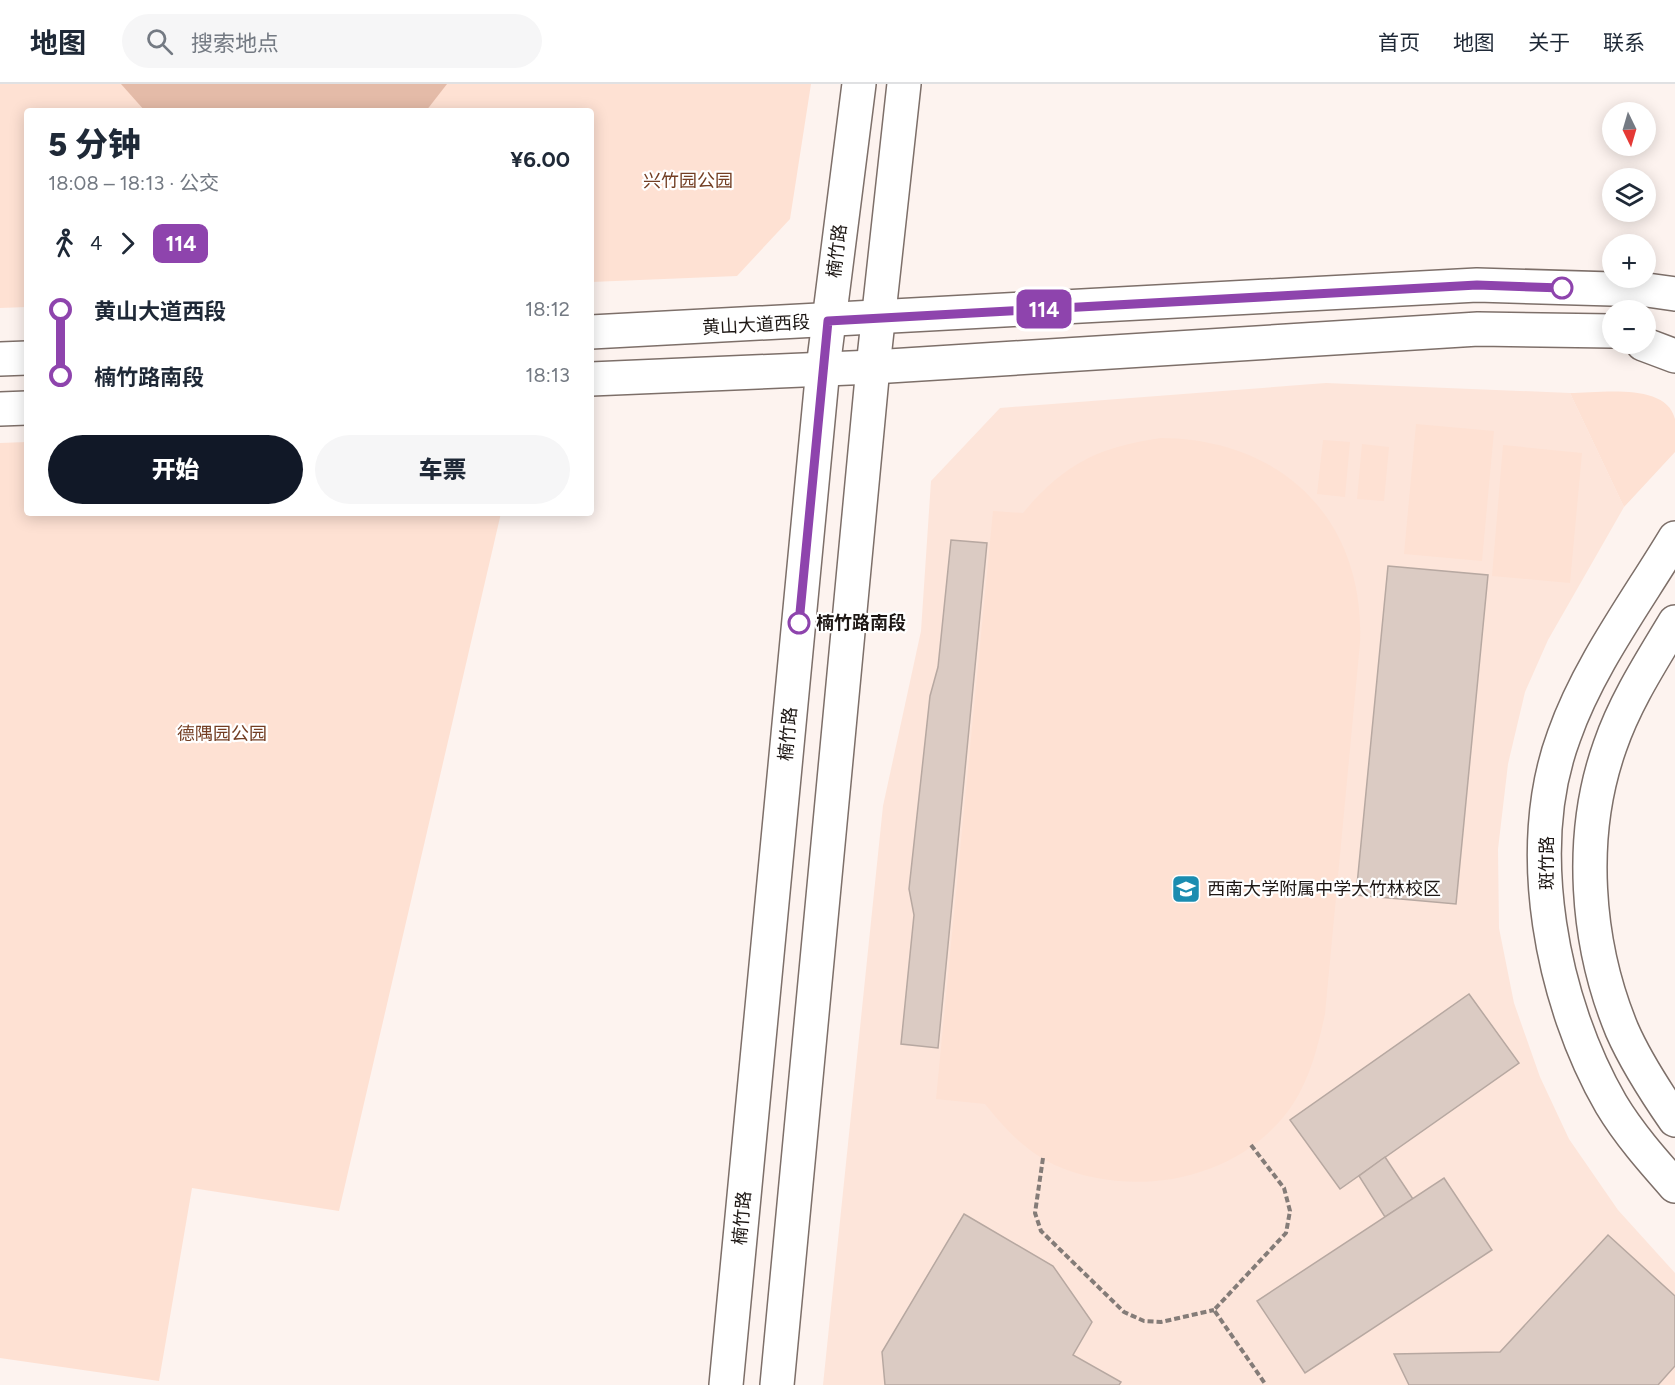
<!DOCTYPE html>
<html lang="zh">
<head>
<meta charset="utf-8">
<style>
	:root { --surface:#fff; --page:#f6f6f7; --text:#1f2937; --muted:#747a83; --line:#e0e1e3; --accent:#111827 }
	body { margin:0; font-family:Figtree,"Noto Sans SC",sans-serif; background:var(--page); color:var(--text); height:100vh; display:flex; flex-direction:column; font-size:22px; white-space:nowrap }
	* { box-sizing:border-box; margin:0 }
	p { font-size:20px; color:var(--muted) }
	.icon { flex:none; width:33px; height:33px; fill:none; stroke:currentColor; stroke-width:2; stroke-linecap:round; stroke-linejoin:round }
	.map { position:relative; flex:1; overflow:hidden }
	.side { position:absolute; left:24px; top:24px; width:570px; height:408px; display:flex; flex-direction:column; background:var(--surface); border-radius:6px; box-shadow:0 3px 15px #0003 }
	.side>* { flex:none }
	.badge { padding:0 12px; border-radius:9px; font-size:21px; line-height:39px }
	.needle { width:39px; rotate:175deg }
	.controls { position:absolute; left:1602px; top:18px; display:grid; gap:12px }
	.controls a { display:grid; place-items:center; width:54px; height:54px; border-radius:50%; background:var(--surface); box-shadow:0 3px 15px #0003; font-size:30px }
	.map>.badge { position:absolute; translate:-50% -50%; box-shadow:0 0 0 3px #fff }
	.legs { display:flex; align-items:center; gap:9px; height:66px; padding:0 24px; font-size:20px }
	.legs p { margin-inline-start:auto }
	.overview { display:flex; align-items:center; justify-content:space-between; height:102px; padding:0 24px }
	h1 { font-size:33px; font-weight:800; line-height:45px }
	.cta { display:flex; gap:12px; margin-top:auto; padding:12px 24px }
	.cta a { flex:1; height:69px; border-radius:36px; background:var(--accent); color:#fff; font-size:24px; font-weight:800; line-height:69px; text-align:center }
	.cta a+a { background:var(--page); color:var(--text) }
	ul { padding:0 24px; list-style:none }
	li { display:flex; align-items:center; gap:21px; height:66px; font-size:22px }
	li i { display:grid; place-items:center; width:9px; height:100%; margin:0 8px; background:currentColor }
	li i::after { content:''; width:15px; height:15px; margin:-8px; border:4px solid; border-radius:50%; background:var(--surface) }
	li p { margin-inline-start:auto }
	li:first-child i { background:linear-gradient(#0000 50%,currentColor 0) }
	li:last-child i { background:linear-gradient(currentColor 50%,#0000 0) }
	header { display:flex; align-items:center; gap:36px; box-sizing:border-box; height:84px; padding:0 30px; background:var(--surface); border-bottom:2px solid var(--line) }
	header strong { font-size:28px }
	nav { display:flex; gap:33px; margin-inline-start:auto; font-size:21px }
	.search { width:420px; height:54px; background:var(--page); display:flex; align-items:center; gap:15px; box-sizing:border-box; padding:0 21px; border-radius:33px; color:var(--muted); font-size:22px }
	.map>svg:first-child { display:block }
	.built { fill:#fde5da }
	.green { fill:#fee1d3 }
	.water { fill:#e4bba8 }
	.building { fill:#dbcbc3; stroke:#b7a8a1; stroke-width:1.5 }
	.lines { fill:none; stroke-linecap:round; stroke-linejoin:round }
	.tertiary-casing { stroke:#7d6f69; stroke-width:36 }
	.secondary-casing { stroke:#7d6f69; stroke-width:36 }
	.path { stroke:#847c78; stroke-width:4; stroke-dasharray:6 3; stroke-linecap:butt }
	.tertiary { stroke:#fff; stroke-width:33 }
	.secondary { stroke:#fff; stroke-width:33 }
	.line-1-casing { stroke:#fff; stroke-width:14 }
	.line-1 { stroke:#8e44ad; stroke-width:9 }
	.stop-1-dot { fill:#fff; stroke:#8e44ad; stroke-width:3 }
	.labels { text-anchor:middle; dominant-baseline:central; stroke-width:4.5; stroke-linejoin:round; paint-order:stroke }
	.park-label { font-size:18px; fill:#733e23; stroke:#fff }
	.street-label { font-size:18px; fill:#1d1714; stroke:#fff }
	.stop-label { font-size:18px; font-weight:bold; fill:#1d1714; stroke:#fff; text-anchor:start }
	.poi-label { font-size:18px; fill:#1d1714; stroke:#fff; text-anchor:start }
</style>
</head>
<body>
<header>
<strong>地图</strong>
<div class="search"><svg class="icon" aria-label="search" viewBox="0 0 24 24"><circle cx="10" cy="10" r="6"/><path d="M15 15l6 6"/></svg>搜索地点</div>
<nav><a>首页</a><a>地图</a><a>关于</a><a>联系</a></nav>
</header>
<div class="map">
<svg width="1675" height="1301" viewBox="0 0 1675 1301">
	<rect width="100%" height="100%" fill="#fdf3ef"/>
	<path class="built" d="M1326,299L1570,309L1624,423L1548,556L1525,608L1508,680L1498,765L1499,844L1514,919L1540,993L1569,1055L1618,1126L1675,1189V1301H823L883,722L921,547L931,397L1000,324Z"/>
	<g class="green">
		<path d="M0,0H811L790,135L737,192L591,198V27H27V223L0,224Z"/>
		<path d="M1570,309C1600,309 1666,298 1675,335C1675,345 1675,358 1675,368L1624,423Z"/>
		<path d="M1416,340L1494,347L1482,477L1404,470Z"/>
		<path d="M1161,354C1283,355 1365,436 1360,559L1325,930C1318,962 1311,992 1293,1020C1243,1095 1137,1116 1057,1082C1027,1069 1005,1045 985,1020L936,1015L993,427L1023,429C1064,380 1098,363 1161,354Z"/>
		<path d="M1323,356L1350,358L1345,413L1317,410Z"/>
		<path d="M27,358V429H501L339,1127L192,1104L159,1297L0,1274V359Z"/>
		<path d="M1362,360L1389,363L1384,417L1357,415Z"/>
		<path d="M1503,361L1582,369L1570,499L1492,492Z"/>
	</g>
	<path class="water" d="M121,0H447L426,27H145Z"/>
	<g class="building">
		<path d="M951,456L987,459L938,964L901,960L914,831L909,805L930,612L938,583Z"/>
		<path d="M1388,482L1488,491L1456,820L1356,811Z"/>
		<path d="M1469,910L1519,979L1340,1105L1290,1036Z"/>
		<path d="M1385,1073L1413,1115L1385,1133L1359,1092Z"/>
		<path d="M1444,1094L1492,1166L1305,1289L1257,1217Z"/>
		<path d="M964,1130L1053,1182L1092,1238L1073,1271L1121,1298L1119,1301H885L882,1268Z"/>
		<path d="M1608,1151L1675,1212V1282L1658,1301H1409L1394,1270L1500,1268Z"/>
	</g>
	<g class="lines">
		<g class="tertiary-casing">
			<g id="tertiary">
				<path d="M1675,454C1637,517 1588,583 1564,652C1522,765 1552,918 1611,1020C1629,1050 1652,1076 1675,1102"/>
				<path d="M1675,538C1651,578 1625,618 1610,662C1578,752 1586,859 1622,946C1636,978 1655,1007 1675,1036"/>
			</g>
		</g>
		<g class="secondary-casing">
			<g id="secondary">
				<path d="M591,248L1477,201L1647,206L1675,210"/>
				<path d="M1643,260L1675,272"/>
				<path d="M0,275L27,274"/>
				<path d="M591,295L873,283L1478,245L1612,247"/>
				<path d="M0,325L27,324"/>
				<path d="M726,1301L823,284L859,0"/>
				<path d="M777,1301L873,283L904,0"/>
			</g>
		</g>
		<g class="path">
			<path d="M1251,1061L1284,1104L1290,1127L1286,1149L1214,1226L1266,1301"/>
			<path d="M1043,1074L1035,1129L1041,1147L1124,1228L1144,1237L1161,1238L1214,1226"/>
		</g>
		<use href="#tertiary" class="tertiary"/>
		<use href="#secondary" class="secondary"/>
	</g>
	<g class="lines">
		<g class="line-1-casing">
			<path id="line-1" d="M799,539L828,237L1477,201L1562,204"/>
		</g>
		<use href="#line-1" class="line-1"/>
	</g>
	<defs>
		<g id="school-square" transform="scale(1.5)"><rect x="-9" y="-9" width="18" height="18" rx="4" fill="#1b8cb0" stroke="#fff"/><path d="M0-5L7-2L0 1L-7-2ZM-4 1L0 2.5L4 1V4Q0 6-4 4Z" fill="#fff"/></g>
	</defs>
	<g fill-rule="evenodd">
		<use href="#school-square" x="1186" y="805"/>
	</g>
	<g class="stop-1-dot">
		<circle cx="1562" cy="204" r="10"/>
		<circle cx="799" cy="539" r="10"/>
	</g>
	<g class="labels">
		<g class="park-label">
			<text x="688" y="97">兴竹园公园</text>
			<text x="222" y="650">德隅园公园</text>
		</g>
		<g class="street-label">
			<text transform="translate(837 167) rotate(-83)">楠竹路</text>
			<text transform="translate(756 241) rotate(-3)">黄山大道西段</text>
			<text transform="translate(788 650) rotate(-85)">楠竹路</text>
			<text transform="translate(1547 779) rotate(-90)">斑竹路</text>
			<text transform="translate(742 1134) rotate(-85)">楠竹路</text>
		</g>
		<g class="stop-label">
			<text x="816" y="539">楠竹路南段</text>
		</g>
		<g class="poi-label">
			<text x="1207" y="805">西南大学附属中学大竹林校区</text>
		</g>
	</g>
</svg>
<div class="controls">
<a><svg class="needle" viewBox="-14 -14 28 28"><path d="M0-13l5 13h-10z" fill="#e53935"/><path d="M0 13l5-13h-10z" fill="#747a83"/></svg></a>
<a><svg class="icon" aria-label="layers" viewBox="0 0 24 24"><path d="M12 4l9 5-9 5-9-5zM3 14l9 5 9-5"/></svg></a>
<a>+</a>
<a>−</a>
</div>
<b class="badge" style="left:1044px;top:225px;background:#8e44ad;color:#fff">114</b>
<section class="side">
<div class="overview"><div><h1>5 分钟</h1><p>18:08 – 18:13 · 公交</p></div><b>¥6.00</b></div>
<div class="legs"><svg class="icon" aria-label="walk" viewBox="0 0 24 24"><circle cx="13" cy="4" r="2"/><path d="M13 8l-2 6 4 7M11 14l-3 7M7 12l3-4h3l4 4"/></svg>4<svg class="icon" aria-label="forward" viewBox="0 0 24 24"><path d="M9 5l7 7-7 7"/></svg><b class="badge" style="background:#8e44ad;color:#fff">114</b></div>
<ul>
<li><i style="color:#8e44ad"></i><b>黄山大道西段</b><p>18:12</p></li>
<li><i style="color:#8e44ad"></i><b>楠竹路南段</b><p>18:13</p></li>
</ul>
<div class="cta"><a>开始</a><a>车票</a></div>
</section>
</div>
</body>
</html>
